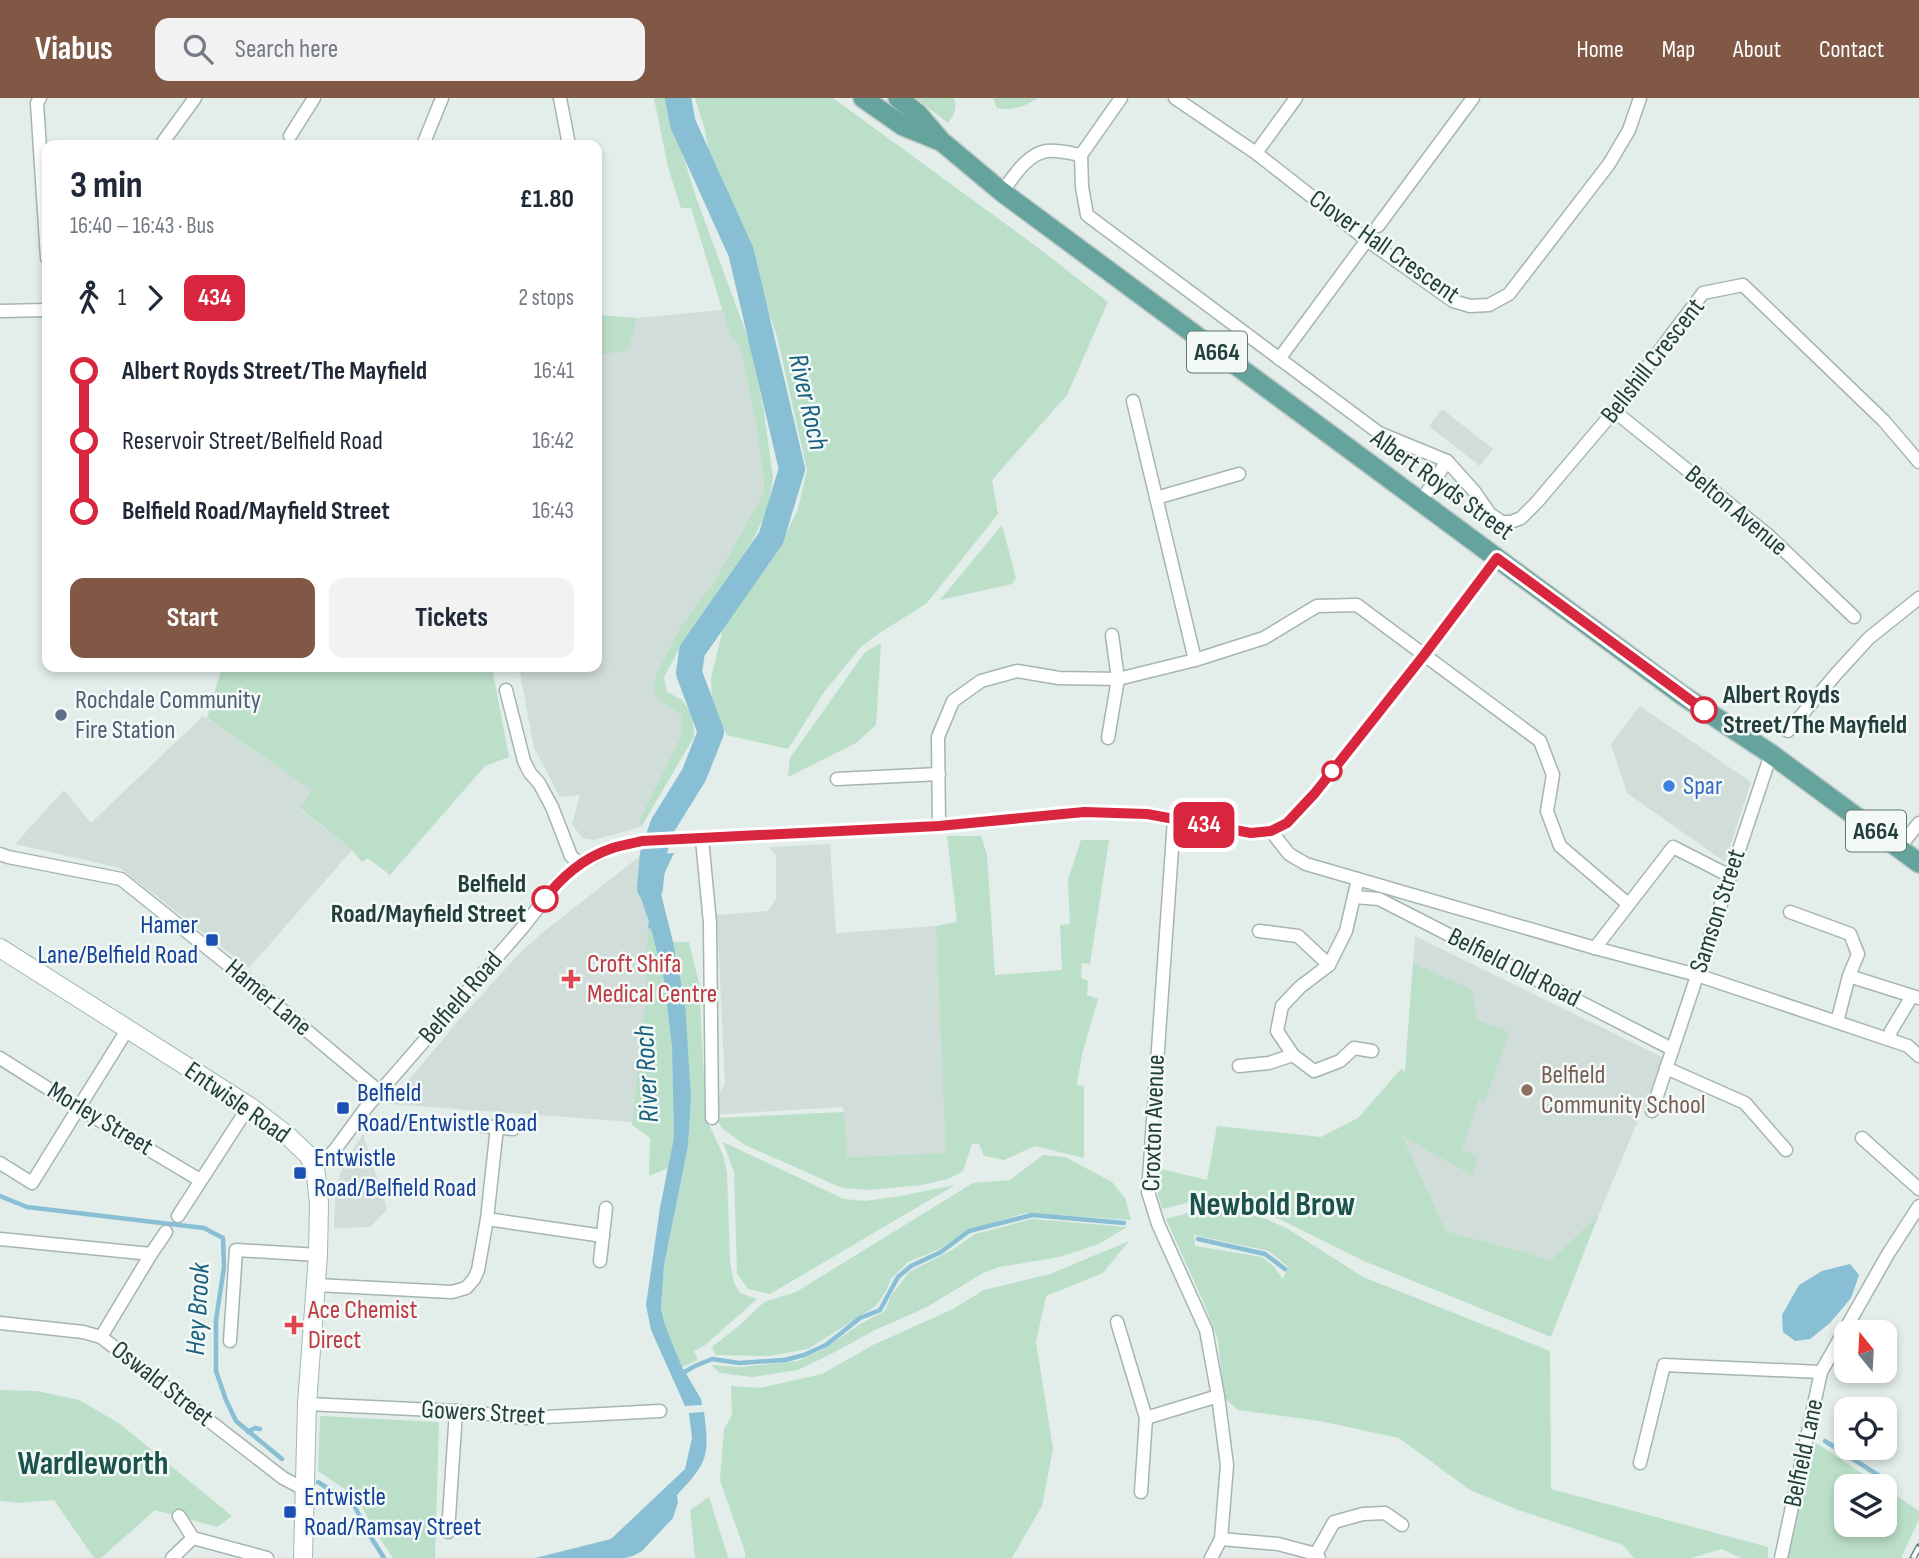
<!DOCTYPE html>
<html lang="en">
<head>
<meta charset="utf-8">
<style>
	:root { --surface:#fff; --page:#f2f2f3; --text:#1f2937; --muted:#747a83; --accent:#805845 }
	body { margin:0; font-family:"Sofia Sans Condensed",sans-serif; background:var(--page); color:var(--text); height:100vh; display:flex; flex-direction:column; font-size:26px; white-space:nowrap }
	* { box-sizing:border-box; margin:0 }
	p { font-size:23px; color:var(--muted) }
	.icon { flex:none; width:38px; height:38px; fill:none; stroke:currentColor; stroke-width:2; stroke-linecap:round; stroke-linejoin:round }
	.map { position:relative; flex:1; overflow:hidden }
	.drawer { position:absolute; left:42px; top:42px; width:560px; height:532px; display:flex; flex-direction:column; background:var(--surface); border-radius:14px; box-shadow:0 4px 10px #0003 }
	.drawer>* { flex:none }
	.badge { padding:0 14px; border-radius:10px; font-size:24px; line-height:46px }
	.needle { width:46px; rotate:342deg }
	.buttons { position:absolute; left:1834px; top:1222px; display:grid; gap:14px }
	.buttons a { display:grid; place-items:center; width:63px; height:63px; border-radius:14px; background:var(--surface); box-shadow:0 4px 10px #0003; font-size:35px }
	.map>.badge { position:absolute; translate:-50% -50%; box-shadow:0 0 0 4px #fff }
	.legs { display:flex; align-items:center; gap:10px; height:77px; padding:0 28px; font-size:23px }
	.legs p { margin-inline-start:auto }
	.summary { display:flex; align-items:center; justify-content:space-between; height:119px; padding:0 28px }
	h1 { font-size:38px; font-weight:700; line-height:52px }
	.cta { display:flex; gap:14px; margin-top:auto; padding:14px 28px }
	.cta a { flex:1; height:80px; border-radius:14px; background:var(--accent); color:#fff; font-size:28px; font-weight:700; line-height:80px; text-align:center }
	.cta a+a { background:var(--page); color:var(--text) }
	ul { padding:0 28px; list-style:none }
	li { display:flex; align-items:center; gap:24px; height:70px; font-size:26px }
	li i { display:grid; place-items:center; width:10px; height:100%; margin:0 9px; background:currentColor }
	li i::after { content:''; width:18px; height:18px; margin:-9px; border:5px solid; border-radius:50%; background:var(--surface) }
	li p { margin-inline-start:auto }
	li:first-child i { background:linear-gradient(#0000 50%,currentColor 0) }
	li:last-child i { background:linear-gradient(currentColor 50%,#0000 0) }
	header { display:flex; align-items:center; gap:42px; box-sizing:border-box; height:98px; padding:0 35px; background:var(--accent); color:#fff }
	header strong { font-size:33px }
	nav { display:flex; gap:38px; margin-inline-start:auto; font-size:24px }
	.search { width:490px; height:63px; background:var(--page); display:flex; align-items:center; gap:18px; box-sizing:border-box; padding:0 24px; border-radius:14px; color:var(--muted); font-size:26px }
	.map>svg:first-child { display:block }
	.built { fill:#d1ddd9 }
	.green { fill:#bbdfc9; fill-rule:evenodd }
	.water { fill:#89bfd4 }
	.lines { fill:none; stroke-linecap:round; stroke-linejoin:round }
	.stream { stroke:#89bfd4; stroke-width:4.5 }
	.river { stroke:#89bfd4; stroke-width:26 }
	.minor-casing { stroke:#a5b5b2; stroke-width:15 }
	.secondary-casing { stroke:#a0b9b4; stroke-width:20 }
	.primary-casing { stroke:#c1c9c8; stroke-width:22 }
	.minor { stroke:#fff; stroke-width:12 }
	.secondary { stroke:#fff; stroke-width:18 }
	.primary { stroke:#65a49c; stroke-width:19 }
	.rail-casing { stroke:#5c7b76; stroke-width:7 }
	.rail { stroke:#f3f9f7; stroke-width:4.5; stroke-dasharray:13; stroke-linecap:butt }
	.line-1-casing { stroke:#fff; stroke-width:16 }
	.line-1 { stroke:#d7263d; stroke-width:10 }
	.stop-1-dot { fill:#fff; stroke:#d7263d; stroke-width:3.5 }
	.service-dot { fill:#5c6f8a; stroke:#f3f9f7; stroke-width:2.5 }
	.shop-dot { fill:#3f7fe0; stroke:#f3f9f7; stroke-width:2.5 }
	.transit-dot { fill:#1a4fb4; stroke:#f3f9f7; stroke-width:2.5 }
	.health-dot { fill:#e0444e; stroke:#f3f9f7; stroke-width:2.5 }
	.education-dot { fill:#8d6e63; stroke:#f3f9f7; stroke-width:2.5 }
	.labels { text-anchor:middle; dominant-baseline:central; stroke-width:5; stroke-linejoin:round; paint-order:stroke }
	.shield { fill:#f3f9f7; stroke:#617773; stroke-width:2 }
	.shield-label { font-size:24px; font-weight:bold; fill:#223f3b }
	.street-label { font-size:26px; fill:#223f3b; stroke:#f3f9f7 }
	.stop-label { font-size:26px; font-weight:bold; fill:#223f3b; stroke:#f3f9f7; text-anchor:start }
	.service-label { font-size:26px; fill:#4e5e75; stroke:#f3f9f7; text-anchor:start }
	.shop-label { font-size:26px; fill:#366cbe; stroke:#f3f9f7; text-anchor:start }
	.transit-label { font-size:26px; fill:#164399; stroke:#f3f9f7; text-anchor:start }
	.health-label { font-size:26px; fill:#be3a42; stroke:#f3f9f7; text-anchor:start }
	.education-label { font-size:26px; fill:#785e54; stroke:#f3f9f7; text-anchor:start }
	.water-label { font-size:28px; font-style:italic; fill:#19607e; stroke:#f3f9f7 }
	.district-label { font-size:33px; font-weight:bold; fill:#1c524c; stroke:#f3f9f7 }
</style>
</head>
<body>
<header>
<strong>Viabus</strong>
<div class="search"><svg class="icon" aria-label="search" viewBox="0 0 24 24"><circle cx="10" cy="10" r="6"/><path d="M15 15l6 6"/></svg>Search here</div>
<nav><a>Home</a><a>Map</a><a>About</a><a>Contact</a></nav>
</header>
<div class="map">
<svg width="1919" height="1460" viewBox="0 0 1919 1460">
	<rect width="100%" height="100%" fill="#e3edea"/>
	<g class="built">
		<path d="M722,212L730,237L740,248L756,325L764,385L763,396L715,482L682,526L658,572L653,588L662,605L682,617L681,638L639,722L641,729L594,742L582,740L572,726L580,697L560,699L534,650L520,575L511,569H597V258L627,252L637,220Z"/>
		<path d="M1442,311L1493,351L1480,368L1429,328Z"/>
		<path d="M1640,608L1751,684L1725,764L1627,695L1611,646Z"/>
		<path d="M203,618L313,692L300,711L352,752L249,870L120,770L15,746L64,692L91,725Z"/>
		<path d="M830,746L836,835L936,828L947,1055L846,1059L843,1009L708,1017L725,986L717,817L768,813L776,801V757L769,749Z"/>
		<path d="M641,757L637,789L649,824L645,905L633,1024L389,1006L459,922L518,857L541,836Z"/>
		<path d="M1415,838L1664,960L1599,1116L1551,1162L1446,1133L1401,1037Z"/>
		<path d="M363,1036L387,1111L370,1129L334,1130L336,1089L343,1068Z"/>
	</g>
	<g class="green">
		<path d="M654,0H665L697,102L751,248L764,314L773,380L767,413L751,445L684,542L664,579L667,594L682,602L693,617L694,639L641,729L639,722L681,638L682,617L662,605L655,596L653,588L658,572L682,526L715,482L763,396L764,385L756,325L740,248L730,237L691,110H681L668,69Z"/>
		<path d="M695,0H833L1033,146L1108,204L1067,297L992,382L998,416L927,505L875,538L860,550L824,594L788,651L727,637L712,607L711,580L723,531L741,499L784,440L798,411L807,372L777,238L736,121L710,62L705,32Z"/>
		<path d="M916,0H954C958,11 954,16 948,25Z"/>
		<path d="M993,0H1038C1026,8 1012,13 997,10Z"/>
		<path d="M597,217L637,220L628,252L597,258Z"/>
		<path d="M1002,427L1016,480L1012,486L940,502Z"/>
		<path d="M881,545L876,627L856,645L788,679L790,660L865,554Z"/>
		<path d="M222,569H492L509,659L485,668L390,777L368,760L362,764L352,752L300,710L312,692L207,620Z"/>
		<path d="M947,738H981L987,757L995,877L1062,872L1060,827L1070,826L1068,782L1081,742H1109L1090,866L1082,865L1081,880L1088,883L1087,897L1098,901L1082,956L1077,987L1084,988V1060L1035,1048L1004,1062L984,1058L979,1046H972L963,1073L948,1081L922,1087L869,1092L842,1090L745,1047L723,1031L716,1020L844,1014L847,1059L946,1055L936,828L957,824Z"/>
		<path d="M648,830L651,831L664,882L672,950L674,1039L668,1070L649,1078L650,1040L632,1027L645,905Z"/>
		<path d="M673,844H689L699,885L706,1020L723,1057L727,1075L730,1164L734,1185L740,1195L757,1201L705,1247L694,1253L698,1262L682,1269L665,1227L661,1211L664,1167L688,1048L691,1001Z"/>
		<path d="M1413,865L1472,892L1477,922L1509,934L1485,1003L1479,1001L1462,1052L1478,1058L1472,1077L1402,1038L1446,1133L1551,1162L1599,1116L1551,1239L1364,1163L1255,1109L1235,1103H1195L1162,1111L1157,1093V1070L1207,1082L1217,1028L1321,1039L1358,1020L1401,971L1405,974Z"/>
		<path d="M723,1044L844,1101L866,1103L900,1098L955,1087L770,1196L748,1191L737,1175L734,1074Z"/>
		<path d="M1043,1057L1065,1059L1112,1084L1125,1100L1131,1122L1026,1115L969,1131L940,1151L908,1164L891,1181L886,1193L876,1208L808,1251L769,1258L716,1257L712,1249L741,1226L764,1204L796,1194L973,1085L1010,1082Z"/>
		<path d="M1196,1113L1240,1114L1266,1121L1288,1131L1363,1179L1550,1253L1551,1391L1768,1449V1460H1741L1722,1451L1691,1460H1634L1623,1447L1516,1411L1470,1392L1399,1340L1320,1323L1238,1312L1224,1300L1218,1242L1203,1203L1166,1121ZM1194,1137L1269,1153L1288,1169L1283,1181L1273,1168L1262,1159L1195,1148Z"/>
		<path d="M1032,1121L1127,1129L1099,1146L1060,1159L999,1169L983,1175L927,1209L873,1233L837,1253L798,1272L752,1279L720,1275L711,1267L741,1269L798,1263L824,1251L860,1226L885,1213L891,1198L909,1174L952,1152L975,1136Z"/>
		<path d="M1129,1143L1103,1175L1046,1198L1036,1244L1053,1351L1042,1408L1012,1460H745V1454L720,1382L724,1331L732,1317L731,1288L760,1290L822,1276L873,1247L953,1211L984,1192L1050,1176Z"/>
		<path d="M0,1292L37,1293L79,1302L120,1326L232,1418L217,1429L155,1412L101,1460H94L54,1402L17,1405L0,1403Z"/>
		<path d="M320,1318L439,1324L435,1460H393L373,1430L359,1403L349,1394L318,1373Z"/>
		<path d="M1816,1345L1881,1388H1846V1426H1885V1390L1919,1413V1421L1901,1460H1786Z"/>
		<path d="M709,1399L728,1459V1460H695L690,1412Z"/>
	</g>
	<g class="water">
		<path d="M674,755L665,774L660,792L673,844L685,905L691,1001L688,1048L664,1167L661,1211L665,1227L682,1269L701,1301L702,1307L685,1308L651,1232L646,1207L660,1110L674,1039L672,950L664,882L651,831L648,830L649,824L637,789L641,757Z"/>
		<path d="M1850,1166L1859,1177L1851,1200L1830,1225L1810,1241L1795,1243L1783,1234L1782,1217L1799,1187L1822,1173Z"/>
		<path d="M704,1314C710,1359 707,1365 677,1397L678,1404L673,1420L642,1453L633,1458L625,1460H535L611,1441L685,1371L692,1340L689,1315Z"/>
	</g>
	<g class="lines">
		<g class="stream">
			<path d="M0,1098L27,1109L204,1130L223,1140L224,1169L216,1222V1273L226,1302L236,1323L282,1361"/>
			<path d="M1198,1141L1265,1156L1285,1171"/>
			<path d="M681,1276L695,1268L712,1261L739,1265L785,1262L804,1257L826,1247L860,1220L880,1212L898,1179L911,1168L941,1154L969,1133L1032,1117L1124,1125"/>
			<path d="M248,1334L255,1330L260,1331"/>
			<path d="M1825,1343L1881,1379"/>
			<path d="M318,1384L354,1407L367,1433L384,1460"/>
		</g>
		<path class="river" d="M650,790L653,756L663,727L694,677L711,634L689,575L692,553L771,440L792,371L741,154L683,26L678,0"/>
		<g class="minor-casing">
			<g id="minor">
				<path d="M40,0L37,5L47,160"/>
				<path d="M560,0L569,47"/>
				<path d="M1175,0L1256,55L1367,142L1453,203L1470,208L1489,207L1509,196L1609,66L1629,32L1640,0"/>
				<path d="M290,38L314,0"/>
				<path d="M163,47V44L195,0"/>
				<path d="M423,47L442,0"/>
				<path d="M1256,55L1296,0"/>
				<path d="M1081,57L1082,89L1087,117L1379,335L1447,363L1474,393L1490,416L1502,424H1511L1521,420L1537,404L1614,313L1703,195L1743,187L1884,323L1919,364"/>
				<path d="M1002,94C1013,80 1026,56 1047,53C1057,52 1070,55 1081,57L1121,0"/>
				<path d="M1378,128L1473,0"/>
				<path d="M0,213L47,212"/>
				<path d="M1279,261L1367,142"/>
				<path d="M1133,303L1195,562"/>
				<path d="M1614,313L1768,437L1854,519"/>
				<path d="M1156,400L1239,376"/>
				<path d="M1420,405L1447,363"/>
				<path d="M506,592L524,663L530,675L539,685L552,709L571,758L580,766"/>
				<path d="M1788,633L1837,575L1869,540L1919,500"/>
				<path d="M1108,640L1118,581L1112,537"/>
				<path d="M837,681L939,676"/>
				<path d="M1174,722L1148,1094L1158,1126L1206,1232L1218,1298L1227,1367L1221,1441L1211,1460"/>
				<path d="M939,728L938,639L953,603L981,583L1017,573L1059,580L1118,581L1195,562L1264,540L1317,508L1357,507L1540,643L1553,677L1547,713L1560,748L1628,806"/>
				<path d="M1271,733L1289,756L1306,766L1595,850L1697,877L1908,948L1919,958"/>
				<path d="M702,741L710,825L712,1020"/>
				<path d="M1899,750L1919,725"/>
				<path d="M0,756L8,759L121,781L231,869L380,994"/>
				<path d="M1358,781L1346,833L1329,867L1300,889L1282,908L1277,933L1293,957L1314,973L1340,963L1354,950L1372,953"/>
				<path d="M1354,799L1379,801L1672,951"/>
				<path d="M1790,814L1850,836L1858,856L1849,878L1837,924"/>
				<path d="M1259,833L1298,838L1329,867"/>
				<path d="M1595,850L1673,749L1730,778"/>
				<path d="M1849,878L1919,900"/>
				<path d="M1889,941L1891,933L1912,898"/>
				<path d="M0,960L79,1010L200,1082"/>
				<path d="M1239,968L1269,965L1293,957"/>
				<path d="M1666,970L1745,1005L1786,1052"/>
				<path d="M1652,1013L1771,656"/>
				<path d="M465,1026L513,1031"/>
				<path d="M1862,1040L1919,1091"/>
				<path d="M0,1065L32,1085L127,932"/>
				<path d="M315,1069L334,1053L365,1011L523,829L558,784L580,766L609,751L642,743L939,728L1084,714L1147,716L1251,735L1271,733L1287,725L1315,695L1424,557L1497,460"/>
				<path d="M178,1118L249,1008"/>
				<path d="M487,1121L603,1138"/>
				<path d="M0,1141L151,1156"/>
				<path d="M600,1163L606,1110"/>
				<path d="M316,1187L452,1194L466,1190L474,1181L478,1172L487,1121L497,1029"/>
				<path d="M1117,1224L1146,1320L1141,1394"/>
				<path d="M0,1225L83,1234L101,1239L283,1380L306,1392"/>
				<path d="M101,1239L151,1156L166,1134"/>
				<path d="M230,1243L236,1152L318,1157"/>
				<path d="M307,1306L456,1313L527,1320L660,1313"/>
				<path d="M1146,1320L1218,1298"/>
				<path d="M1640,1365L1664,1267L1821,1274"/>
				<path d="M179,1418L193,1440"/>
				<path d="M448,1434L456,1313"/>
				<path d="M1221,1441L1278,1446L1316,1456L1319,1460"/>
				<path d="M1316,1456L1334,1424L1363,1416L1385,1415L1402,1427"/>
				<path d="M172,1460L193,1440L267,1460"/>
				<path d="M1781,1460L1821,1274L1888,1156L1919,1108"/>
			</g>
		</g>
		<g class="secondary-casing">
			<path id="secondary" d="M0,850L249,1008L288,1038L308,1057L315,1069L319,1105L318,1157L307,1306L303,1460"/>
		</g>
		<g class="primary-casing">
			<g id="primary">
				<path d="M863,0L903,28L940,43"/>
				<path d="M898,0L918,16L941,43L1002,94L1682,597L1771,656L1919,765"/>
			</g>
		</g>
		<use href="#minor" class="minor"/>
		<use href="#secondary" class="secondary"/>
		<use href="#primary" class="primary"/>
		<g class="rail-casing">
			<path id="rail" d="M1913,1460L1919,1449"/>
		</g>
		<use href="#rail" class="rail"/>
	</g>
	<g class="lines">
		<g class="line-1-casing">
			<path id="line-1" d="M545,801C561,779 584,760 610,751C620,747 631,746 642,743L939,728L1084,714L1147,716L1251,735L1271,733L1287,725L1315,695L1424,557L1497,460L1704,612"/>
		</g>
		<use href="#line-1" class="line-1"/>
	</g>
	<g class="stop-1-dot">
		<circle cx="1704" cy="612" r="12"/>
		<circle cx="1332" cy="673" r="9"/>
		<circle cx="545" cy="801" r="12"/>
	</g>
	<circle class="service-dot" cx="61" cy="617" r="7"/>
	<circle class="shop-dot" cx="1669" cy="688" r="7"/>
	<g class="transit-dot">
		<rect x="205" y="835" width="14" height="14" rx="3.5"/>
		<rect x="336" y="1003" width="14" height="14" rx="3.5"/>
		<rect x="293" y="1068" width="14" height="14" rx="3.5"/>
		<rect x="283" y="1407" width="14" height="14" rx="3.5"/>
	</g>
	<g class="health-dot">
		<path d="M567.5 870.5h7v7h7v7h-7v7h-7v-7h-7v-7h7z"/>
		<path d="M290.5 1216.5h7v7h7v7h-7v7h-7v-7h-7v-7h7z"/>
	</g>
	<circle class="education-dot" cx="1527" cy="992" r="7"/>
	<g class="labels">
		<g class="shield">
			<rect x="1187" y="233.5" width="60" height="41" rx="5"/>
			<rect x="1846" y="712.5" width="60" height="41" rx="5"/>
		</g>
		<g class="shield-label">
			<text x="1217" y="254">A664</text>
			<text x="1876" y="733">A664</text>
		</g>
		<g class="street-label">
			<text transform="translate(1384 149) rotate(35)">Clover Hall Crescent</text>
			<text transform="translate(1653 263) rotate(-52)">Bellshill Crescent</text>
			<text transform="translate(1442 387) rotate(36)">Albert Royds Street</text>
			<text transform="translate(1736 413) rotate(40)">Belton Avenue</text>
			<text transform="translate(1718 813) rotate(-72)">Samson Street</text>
			<text transform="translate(1514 870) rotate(27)">Belfield Old Road</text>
			<text transform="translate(268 900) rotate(40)">Hamer Lane</text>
			<text transform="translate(461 900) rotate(-49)">Belfield Road</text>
			<text transform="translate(237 1005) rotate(35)">Entwisle Road</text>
			<text transform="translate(100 1021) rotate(31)">Morley Street</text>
			<text transform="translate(1154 1025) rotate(-88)">Croxton Avenue</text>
			<text transform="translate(162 1286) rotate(38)">Oswald Street</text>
			<text transform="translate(483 1315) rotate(3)">Gowers Street</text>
			<text transform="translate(1804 1355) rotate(-78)">Belfield Lane</text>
		</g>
		<g class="stop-label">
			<text x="1723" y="597">Albert Royds<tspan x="1723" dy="30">Street/The Mayfield</tspan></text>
			<text x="526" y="786" text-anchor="end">Belfield<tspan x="526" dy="30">Road/Mayfield Street</tspan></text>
		</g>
		<g class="service-label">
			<text x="75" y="602">Rochdale Community<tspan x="75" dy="30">Fire Station</tspan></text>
		</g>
		<g class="shop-label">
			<text x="1683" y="688">Spar</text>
		</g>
		<g class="transit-label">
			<text x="198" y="827" text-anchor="end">Hamer<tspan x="198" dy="30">Lane/Belfield Road</tspan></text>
			<text x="357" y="995">Belfield<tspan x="357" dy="30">Road/Entwistle Road</tspan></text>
			<text x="314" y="1060">Entwistle<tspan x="314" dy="30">Road/Belfield Road</tspan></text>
			<text x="304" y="1399">Entwistle<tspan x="304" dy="30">Road/Ramsay Street</tspan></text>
		</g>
		<g class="health-label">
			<text x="587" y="866">Croft Shifa<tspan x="587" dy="30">Medical Centre</tspan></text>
			<text x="308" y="1212">Ace Chemist<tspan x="308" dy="30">Direct</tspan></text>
		</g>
		<g class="education-label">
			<text x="1541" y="977">Belfield<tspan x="1541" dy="30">Community School</tspan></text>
		</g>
		<g class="water-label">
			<text transform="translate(808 304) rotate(77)">River Roch</text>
			<text transform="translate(647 976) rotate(-93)">River Roch</text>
			<text transform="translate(198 1211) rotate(-87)">Hey Brook</text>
		</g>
		<g class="district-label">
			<text x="1272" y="1107">Newbold Brow</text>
			<text x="93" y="1366">Wardleworth</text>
		</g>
	</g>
</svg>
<div class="buttons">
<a><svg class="needle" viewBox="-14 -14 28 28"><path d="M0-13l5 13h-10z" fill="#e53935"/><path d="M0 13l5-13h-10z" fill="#747a83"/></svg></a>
<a><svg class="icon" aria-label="locate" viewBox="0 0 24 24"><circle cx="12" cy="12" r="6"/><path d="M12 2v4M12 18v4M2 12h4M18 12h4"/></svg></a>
<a><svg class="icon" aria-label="layers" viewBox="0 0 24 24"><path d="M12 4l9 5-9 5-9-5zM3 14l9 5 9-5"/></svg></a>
</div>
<b class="badge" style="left:1204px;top:727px;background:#d7263d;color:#fff">434</b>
<section class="drawer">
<div class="summary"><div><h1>3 min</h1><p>16:40 – 16:43 · Bus</p></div><b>£1.80</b></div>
<div class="legs"><svg class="icon" aria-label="walk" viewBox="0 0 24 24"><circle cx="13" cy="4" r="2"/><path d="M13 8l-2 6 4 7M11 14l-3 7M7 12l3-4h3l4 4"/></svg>1<svg class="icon" aria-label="forward" viewBox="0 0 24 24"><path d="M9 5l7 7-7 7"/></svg><b class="badge" style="background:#d7263d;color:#fff">434</b><p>2 stops</p></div>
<ul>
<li><i style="color:#d7263d"></i><b>Albert Royds Street/The Mayfield</b><p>16:41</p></li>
<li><i style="color:#d7263d"></i><span>Reservoir Street/Belfield Road</span><p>16:42</p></li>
<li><i style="color:#d7263d"></i><b>Belfield Road/Mayfield Street</b><p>16:43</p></li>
</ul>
<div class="cta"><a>Start</a><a>Tickets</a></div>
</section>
</div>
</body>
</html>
